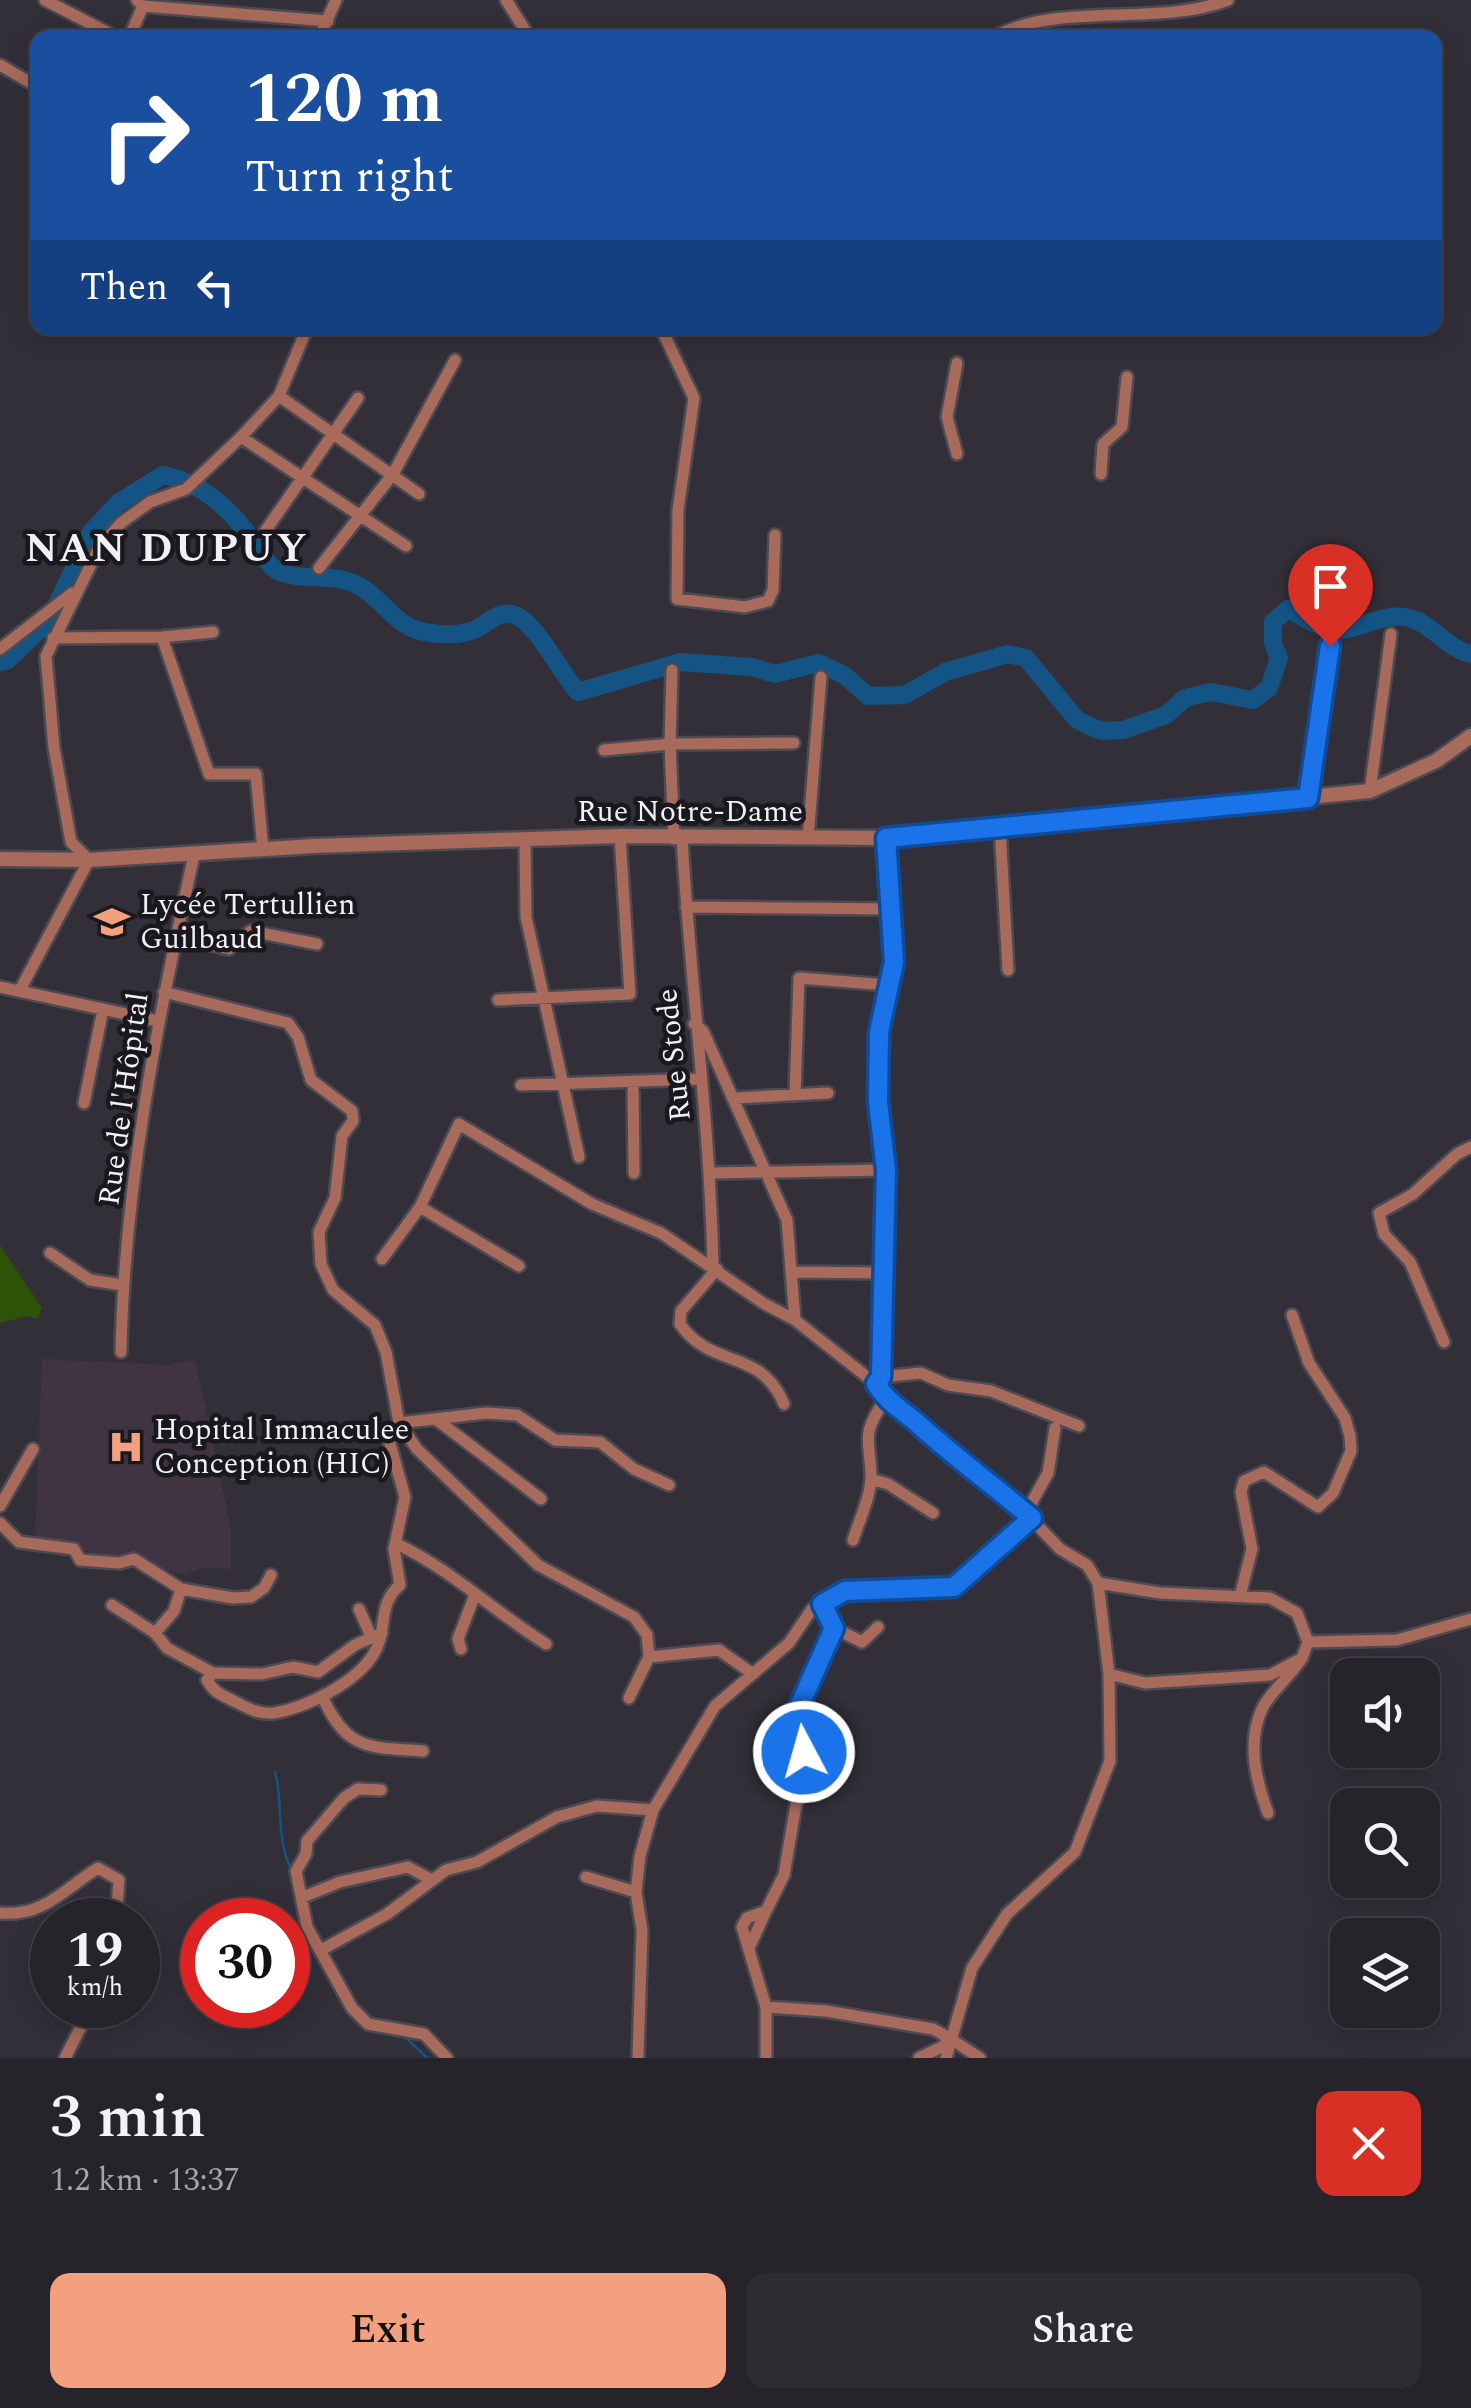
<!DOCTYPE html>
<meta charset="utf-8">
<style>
body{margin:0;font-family:Spectral,serif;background:#2e2b32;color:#f1f3f6;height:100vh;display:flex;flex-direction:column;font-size:38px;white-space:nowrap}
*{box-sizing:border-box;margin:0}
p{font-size:32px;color:#a4a4a8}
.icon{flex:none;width:55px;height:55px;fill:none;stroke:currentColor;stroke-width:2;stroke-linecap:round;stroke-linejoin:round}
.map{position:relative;height:2058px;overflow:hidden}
.sheet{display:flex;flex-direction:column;background:#26232a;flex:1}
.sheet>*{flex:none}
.top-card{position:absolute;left:30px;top:30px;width:1412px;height:305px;border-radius:20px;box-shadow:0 5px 25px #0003,0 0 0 2px #424047;background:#1a4fa0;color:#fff;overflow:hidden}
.fabs{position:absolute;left:1330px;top:1658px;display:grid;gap:20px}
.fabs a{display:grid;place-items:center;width:110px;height:110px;border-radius:20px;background:#26232a;box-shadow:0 5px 25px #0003,0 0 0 2px #424047;font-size:50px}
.speed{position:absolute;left:30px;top:1898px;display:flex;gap:20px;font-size:50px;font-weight:700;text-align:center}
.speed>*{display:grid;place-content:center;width:130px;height:130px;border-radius:50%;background:#26232a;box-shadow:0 5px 25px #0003,0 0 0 2px #424047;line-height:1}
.speed small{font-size:25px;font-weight:400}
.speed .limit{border:15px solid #d22;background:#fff;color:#111}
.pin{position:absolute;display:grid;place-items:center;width:85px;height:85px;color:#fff;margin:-102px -42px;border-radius:50% 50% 50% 0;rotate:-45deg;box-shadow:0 0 10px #0007}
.pin .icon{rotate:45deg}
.me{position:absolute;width:110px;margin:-55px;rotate:354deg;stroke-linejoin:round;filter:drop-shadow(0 0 8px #0008)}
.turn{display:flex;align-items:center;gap:35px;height:210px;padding:0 50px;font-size:45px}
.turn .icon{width:130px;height:130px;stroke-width:2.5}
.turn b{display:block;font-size:70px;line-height:85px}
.then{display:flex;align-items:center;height:95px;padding:0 50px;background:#0003;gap:20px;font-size:38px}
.round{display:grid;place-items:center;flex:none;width:105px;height:105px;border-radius:20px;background:#2e2b32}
.head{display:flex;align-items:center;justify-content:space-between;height:170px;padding:0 50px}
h1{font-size:60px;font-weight:600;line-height:75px}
.cta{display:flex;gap:20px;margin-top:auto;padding:20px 50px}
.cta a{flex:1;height:115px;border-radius:20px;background:#f2a07f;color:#111;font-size:40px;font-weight:600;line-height:115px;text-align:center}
.cta a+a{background:#2e2b32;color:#f1f3f6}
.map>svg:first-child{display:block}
.medical{fill:#403342}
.green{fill:#2d5307}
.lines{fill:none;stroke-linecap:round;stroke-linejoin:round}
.stream{stroke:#145485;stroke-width:2.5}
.river{stroke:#145485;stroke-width:18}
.minor-casing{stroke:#4d4a53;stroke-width:16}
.tertiary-casing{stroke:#4d4a53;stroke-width:19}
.minor{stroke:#a86a5b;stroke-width:11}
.tertiary{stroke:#a86a5b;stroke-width:14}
.route-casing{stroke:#114b97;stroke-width:25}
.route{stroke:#1a73e8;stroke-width:18}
.labels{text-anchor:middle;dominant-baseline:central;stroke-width:9;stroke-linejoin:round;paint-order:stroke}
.street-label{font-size:30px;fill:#f2f0f6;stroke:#19181c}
.poi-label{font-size:30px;fill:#f2f0f6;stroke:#19181c;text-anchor:start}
.district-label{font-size:40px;font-weight:bold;letter-spacing:2.5px;fill:#f2f0f6;stroke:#19181c}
</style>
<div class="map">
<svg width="1471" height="2058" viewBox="0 0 1471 2058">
<rect width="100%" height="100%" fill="#322f38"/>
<path class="medical" d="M42,1359L170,1365L195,1359L231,1528V1569L205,1567L186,1575L35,1539Z"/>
<path class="green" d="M0,1245L42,1308L37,1319L27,1316L0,1323Z"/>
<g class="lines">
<path class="stream" d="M275,1772C284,1806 275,1838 292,1871
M403,2035L427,2058"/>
<path class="river" d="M0,662L8,660L50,619L91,532L118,503L163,475C205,483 233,512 257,546C264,556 270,569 282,573C309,582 339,571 364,589C389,606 398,630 431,633C445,635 463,635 476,629C490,622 500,608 517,616C537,625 561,673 578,692L681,662L752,667L775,674L818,663L844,675L868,696L905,695L945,672L1008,654L1026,658L1077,720L1101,731L1123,730L1166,715L1185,698L1211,692L1253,700L1269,688L1279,658L1273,643V622L1288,609C1302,616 1322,631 1339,630C1364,629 1384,611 1410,618C1434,625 1447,649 1471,654"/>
<defs>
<path id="minor" d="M45,0L118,38
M137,0L143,6L328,21
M506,0L530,38
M129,38L143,6
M319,38L336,0
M992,38C1060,0 1154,28 1228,0
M0,65L38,87
M661,328L694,398L678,510L677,599L745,607L768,601L773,590L775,535
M957,363L947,417L957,454
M279,396L419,494
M241,437L406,546
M1101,474L1103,444L1122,427L1127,377
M266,530L358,398
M319,568L393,474L455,360
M162,637L209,774H256L263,850
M53,638L162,637L213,632
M0,649L72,593
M672,670L670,744L794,743
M604,750L670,744L674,839
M1370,791L1391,634
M1307,798L1330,646
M1000,828L1008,970
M682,838C690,981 710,1123 713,1266
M808,838L821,677
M525,842L526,917L579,1157
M686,907L894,909
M176,937L229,949L251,931L317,944
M0,987L158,1021
M20,990L89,860L71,842L54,748L46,656L99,548L121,523L150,502L186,489L241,437L279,396L307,328
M164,992L288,1023L298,1037L311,1080L352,1111L353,1121L342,1136L335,1198L319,1232L321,1264L333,1290L375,1325L386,1352L399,1423L417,1449L538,1565L634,1617L647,1635L649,1657L629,1698
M498,1000L630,994L620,836
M694,1024L703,1031L787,1220L795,1320
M633,1081L634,1173
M521,1085L701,1079
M795,1095L799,978L887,985
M736,1098L828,1093
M84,1103L103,1009
M712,1173L886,1170
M420,1207L519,1266
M50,1253L90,1280L122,1285
M382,1259L420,1207L459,1124L592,1204L661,1233L763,1303L795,1320L876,1384L885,1399L941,1449L1012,1499L1060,1549L1087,1565L1098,1583L1109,1674L1110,1761L1075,1852L1007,1914L972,1968L946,2058
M717,1269L681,1311L680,1324C712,1370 760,1347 784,1404
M793,1272L885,1273
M1444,1342L1410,1262L1384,1234L1379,1213L1413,1194L1457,1154L1471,1147
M121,1352C124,1185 158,1018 194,855
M881,1377L921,1373L948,1385L991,1391L1079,1426
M876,1384L881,1377L886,1170L879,1102V1032L894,962L886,838
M437,1420L541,1499
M871,1479L888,1484L933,1513
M0,1506L33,1449
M1026,1513L1048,1473L1055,1428
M0,1523L19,1542L74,1549L80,1560L119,1563L134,1559L181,1589L233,1598L251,1597L264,1588L271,1575
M853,1540C859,1521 871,1496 871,1476C870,1436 860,1438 885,1399
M395,1543C449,1568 495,1612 546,1644
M1098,1583L1160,1593L1270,1598L1297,1613L1308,1642
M181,1589L174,1611L155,1633L167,1648L213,1673
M1240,1596L1252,1549L1241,1492L1244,1481L1264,1472L1318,1507L1333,1493L1351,1451L1350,1436L1345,1418L1309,1363L1292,1315
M112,1605L155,1633
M359,1609L371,1636
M834,1628L862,1642L878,1627
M382,1633L355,1645L318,1672L293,1667L262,1674L213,1673L207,1680C213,1691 219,1694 230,1699C244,1706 257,1715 274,1713C306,1708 355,1683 373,1655C389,1631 376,1605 400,1585L394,1549L405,1497L389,1440L399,1423L486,1413L517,1415L555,1440L600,1442L634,1469L669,1485
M461,1649L458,1639L474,1597
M649,1657L719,1650L753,1674
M1109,1674L1145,1683L1270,1675L1302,1658L1308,1642L1397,1640L1471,1619
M322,1696C347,1751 368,1747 423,1751
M381,1790L358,1789L344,1798L307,1841L306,1854L296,1871L307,1927L352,2008L368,2024L424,2034L447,2058
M1268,1813C1256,1781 1246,1741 1263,1707C1273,1689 1291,1676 1302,1658
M586,1877L636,1892
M303,1897L340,1882L408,1867L430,1879
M0,1913C44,1917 64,1889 98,1868L119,1880L116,1920
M749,1948L766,1911
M321,1950L387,1914L446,1870L477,1862L557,1817L597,1806L653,1810
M766,2007L826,2011L933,2029L944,2035L948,2044
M951,2039L980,2058
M65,2058L92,2005
M638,2058L642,1931L636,1892L640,1856L653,1810L715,1706L789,1643L812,1609L845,1591L954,1587L1032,1518
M766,2058V2007L742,1927L747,1918L766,1911L784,1875L805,1752L794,1718L834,1628L822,1603
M919,2058L948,2044"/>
<path id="tertiary" d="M0,859L89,860L314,846L620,836L886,838L1370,791L1436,761L1471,736"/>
</defs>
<use href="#minor" class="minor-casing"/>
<use href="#tertiary" class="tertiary-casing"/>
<use href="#minor" class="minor"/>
<use href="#tertiary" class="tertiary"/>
</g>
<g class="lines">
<defs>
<path id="route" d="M804,1752L794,1718L834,1628L822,1604L845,1591L954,1587L1032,1518C993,1485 953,1456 916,1422C901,1409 887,1402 876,1384L881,1377L886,1170L878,1102L879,1032L894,962L886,838L1308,798L1330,646"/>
</defs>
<use href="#route" class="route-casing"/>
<use href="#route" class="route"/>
</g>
<defs>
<symbol id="school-bare" viewBox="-9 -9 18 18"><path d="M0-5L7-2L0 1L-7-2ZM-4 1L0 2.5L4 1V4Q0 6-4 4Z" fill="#f2a07f" stroke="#19181c" stroke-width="2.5" paint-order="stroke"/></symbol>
<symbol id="hospital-bare" viewBox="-9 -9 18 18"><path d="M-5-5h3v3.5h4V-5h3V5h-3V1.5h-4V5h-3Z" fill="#f2a07f" stroke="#19181c" stroke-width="2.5" paint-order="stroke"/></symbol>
</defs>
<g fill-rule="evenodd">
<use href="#school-bare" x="87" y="897" width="50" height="50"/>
<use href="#hospital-bare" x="101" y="1422" width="50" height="50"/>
</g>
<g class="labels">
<g class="street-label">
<text x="690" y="812">Rue Notre-Dame</text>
<text transform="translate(674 1055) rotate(-96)">Rue Stode</text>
<text transform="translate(124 1099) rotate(-82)">Rue de l'Hôpital</text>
</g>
<g class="poi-label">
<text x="140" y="905">Lycée Tertullien<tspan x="140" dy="34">Guilbaud</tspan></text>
<text x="154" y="1430">Hopital Immaculee<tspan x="154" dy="34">Conception (HIC)</tspan></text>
</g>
<g class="district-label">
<text x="167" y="549">NAN DUPUY</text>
</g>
</g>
</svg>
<div class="fabs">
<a><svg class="icon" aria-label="sound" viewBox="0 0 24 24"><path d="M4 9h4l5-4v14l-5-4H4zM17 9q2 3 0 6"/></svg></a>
<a><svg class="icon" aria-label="search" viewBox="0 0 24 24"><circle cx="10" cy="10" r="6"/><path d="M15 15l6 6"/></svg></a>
<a><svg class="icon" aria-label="layers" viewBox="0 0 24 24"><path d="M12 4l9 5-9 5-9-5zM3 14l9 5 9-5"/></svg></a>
</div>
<div class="speed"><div>19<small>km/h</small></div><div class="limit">30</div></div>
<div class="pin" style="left:1330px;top:646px;background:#d93025"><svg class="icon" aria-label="arrive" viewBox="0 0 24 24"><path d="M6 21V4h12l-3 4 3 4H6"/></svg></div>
<svg class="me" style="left:804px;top:1752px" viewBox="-20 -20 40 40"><circle r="17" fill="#1a73e8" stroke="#fff" stroke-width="3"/><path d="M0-11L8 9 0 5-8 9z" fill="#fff"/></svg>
<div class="top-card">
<div class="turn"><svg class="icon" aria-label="right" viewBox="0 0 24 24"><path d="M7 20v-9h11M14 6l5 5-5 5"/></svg><div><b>120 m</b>Turn right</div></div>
<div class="then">Then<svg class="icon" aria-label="left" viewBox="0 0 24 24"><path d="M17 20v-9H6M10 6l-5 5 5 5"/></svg></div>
</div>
</div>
<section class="sheet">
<div class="head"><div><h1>3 min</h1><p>1.2 km · 13:37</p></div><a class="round" style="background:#d93025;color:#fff"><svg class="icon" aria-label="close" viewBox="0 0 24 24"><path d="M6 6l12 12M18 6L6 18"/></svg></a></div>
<div class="cta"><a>Exit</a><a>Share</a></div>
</section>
